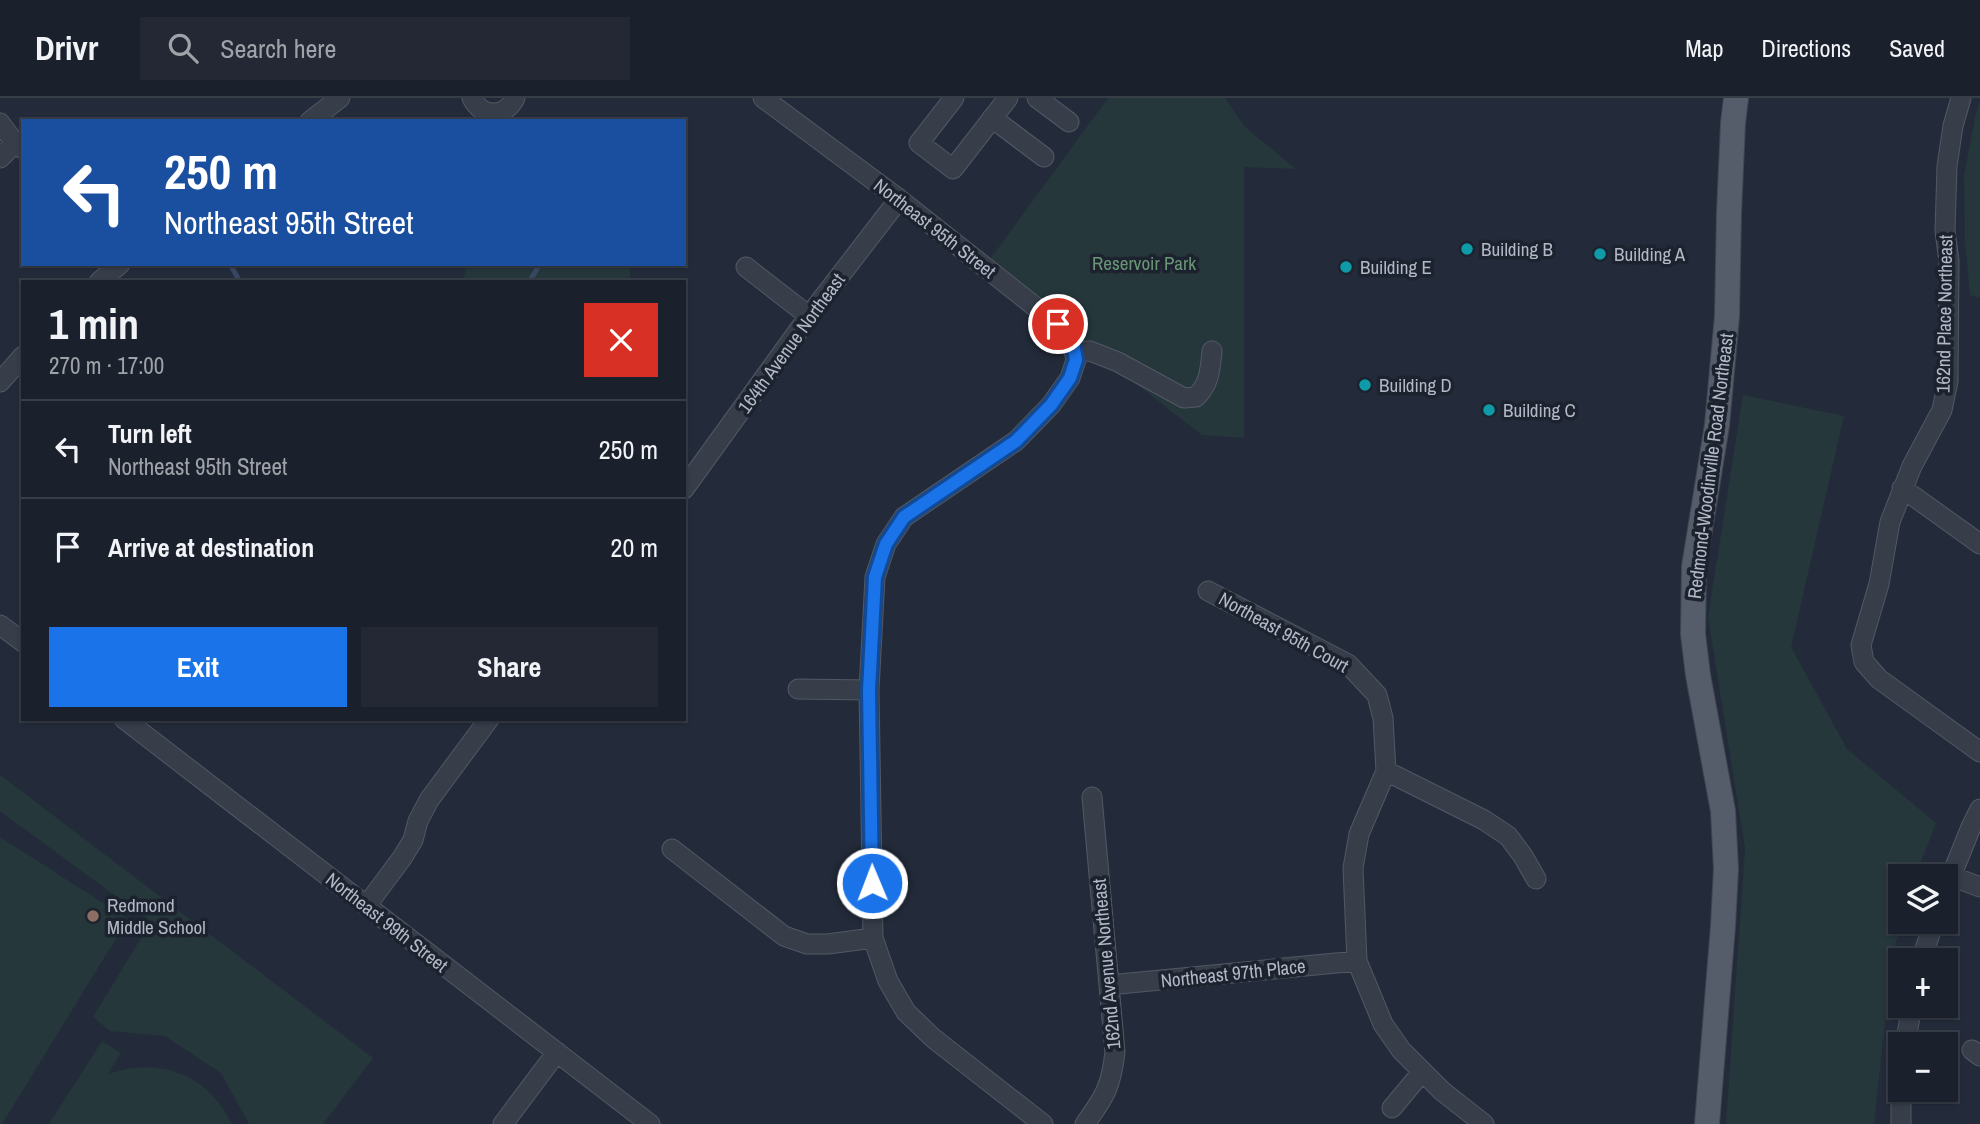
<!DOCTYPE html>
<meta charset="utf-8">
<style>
body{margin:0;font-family:"Archivo Narrow",sans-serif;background:#232834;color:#f1f3f6;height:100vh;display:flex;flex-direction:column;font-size:26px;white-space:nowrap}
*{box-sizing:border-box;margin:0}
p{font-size:23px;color:#9fa3a9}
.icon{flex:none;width:38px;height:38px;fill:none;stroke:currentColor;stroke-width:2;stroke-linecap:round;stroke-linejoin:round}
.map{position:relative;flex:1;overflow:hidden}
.details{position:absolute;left:21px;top:182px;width:665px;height:441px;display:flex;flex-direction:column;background:#1a202c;border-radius:0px;box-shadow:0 2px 5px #0004,0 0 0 2px #383e48}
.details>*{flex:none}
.guide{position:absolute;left:21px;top:21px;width:665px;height:147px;border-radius:0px;box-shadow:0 2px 5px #0004,0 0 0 2px #383e48;background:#1a4fa0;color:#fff;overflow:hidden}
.buttons{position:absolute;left:1888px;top:766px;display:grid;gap:14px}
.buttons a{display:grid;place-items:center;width:70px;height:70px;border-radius:0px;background:#1a202c;box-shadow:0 2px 5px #0004,0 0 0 2px #383e48;font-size:35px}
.pin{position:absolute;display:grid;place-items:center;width:60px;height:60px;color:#fff;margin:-30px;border:4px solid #fff;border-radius:50%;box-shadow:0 2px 7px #0007}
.me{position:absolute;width:77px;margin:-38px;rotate:359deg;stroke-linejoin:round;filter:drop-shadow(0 0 5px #0008)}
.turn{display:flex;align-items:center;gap:24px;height:147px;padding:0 28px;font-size:32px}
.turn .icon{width:91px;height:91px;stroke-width:2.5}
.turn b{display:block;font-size:49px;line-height:60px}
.round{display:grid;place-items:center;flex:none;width:74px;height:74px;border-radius:0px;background:#232834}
.headline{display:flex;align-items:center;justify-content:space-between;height:119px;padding:0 28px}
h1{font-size:42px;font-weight:800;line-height:52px}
.primary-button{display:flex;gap:14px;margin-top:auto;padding:14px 28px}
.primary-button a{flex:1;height:80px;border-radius:0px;background:#1a73e8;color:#fff;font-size:28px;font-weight:800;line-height:80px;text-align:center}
.primary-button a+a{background:#232834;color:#f1f3f6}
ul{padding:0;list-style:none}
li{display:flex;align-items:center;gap:21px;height:98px;padding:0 28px;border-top:2px solid #383e48}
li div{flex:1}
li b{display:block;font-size:26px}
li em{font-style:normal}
header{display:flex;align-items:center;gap:42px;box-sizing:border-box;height:98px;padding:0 35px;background:#1a202c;border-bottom:2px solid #383e48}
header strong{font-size:33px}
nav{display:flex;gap:38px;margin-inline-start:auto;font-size:24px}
.search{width:490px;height:63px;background:#232834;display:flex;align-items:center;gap:18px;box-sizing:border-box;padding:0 24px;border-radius:0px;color:#9fa3a9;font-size:26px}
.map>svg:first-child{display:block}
.green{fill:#25373b}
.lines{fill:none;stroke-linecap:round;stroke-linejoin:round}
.stream{stroke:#394862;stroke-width:5}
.minor-casing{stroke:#525865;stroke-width:21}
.major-casing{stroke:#404753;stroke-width:26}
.minor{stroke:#373e4a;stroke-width:19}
.major{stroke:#555c6a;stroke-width:24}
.route-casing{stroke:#114b97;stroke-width:18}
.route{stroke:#1a73e8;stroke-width:12}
.culture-dot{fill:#0f9aa8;stroke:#1c232f;stroke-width:2.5}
.education-dot{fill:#8d6e63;stroke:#1c232f;stroke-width:2.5}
.labels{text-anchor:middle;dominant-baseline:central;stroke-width:7;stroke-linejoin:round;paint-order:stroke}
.street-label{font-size:19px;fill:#b2b8c6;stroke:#1c232f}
.poi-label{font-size:19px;fill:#b2b8c6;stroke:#1c232f;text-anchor:start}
.park-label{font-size:19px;fill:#6a9677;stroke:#1c232f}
</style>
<header>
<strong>Drivr</strong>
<div class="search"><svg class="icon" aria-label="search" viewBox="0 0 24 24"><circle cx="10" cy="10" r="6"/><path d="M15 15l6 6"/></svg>Search here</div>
<nav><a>Map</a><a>Directions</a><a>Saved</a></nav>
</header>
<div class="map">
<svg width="1980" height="1026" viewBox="0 0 1980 1026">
<rect width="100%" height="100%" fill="#232b3a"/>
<path class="green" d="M1108,0H1225L1245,29L1296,71L1244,69V340L1202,337L985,168Z
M1980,3V200L1970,197L1965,143L1964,78L1975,19Z
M466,166H629L631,184H460L464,180Z
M1743,297L1844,318L1791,549L1847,651L1936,725L1915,779H1900L1901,824L1892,860L1874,1026H1726L1745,750L1708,519Z
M0,677L373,960L323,1026H249L221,975L165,938L110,933L93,919L151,824L0,713Z
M0,739L128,821L2,1026H0Z
M102,943L121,955L108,976C159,958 208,976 232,1026H49Z"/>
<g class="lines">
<path class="stream" d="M230,166L240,184
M529,184L540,166"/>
<defs>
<path id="minor" d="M472,0C482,20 505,20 515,0
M763,0L899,101L1057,226L1073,245L1076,262L1070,280L1051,307L1016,343L904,419L886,446L875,479L869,592L873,840L888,883L906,914L933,940L1043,1026
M954,0L919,45L953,71L1008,0
M1037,0L1069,24
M1961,0L1953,28L1947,68L1945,133L1949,163L1948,283L1942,312L1912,368L1890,424L1879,486L1861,547L1864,564L1879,581L1980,654
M992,20L1044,59
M310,23L340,0
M0,25L15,45L23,51
M0,60L15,45
M746,169L809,218
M99,184L120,166
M1074,254L1090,253L1118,264L1184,300L1196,299C1210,285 1210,272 1212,253
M0,284L23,258
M1902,390L1980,446
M684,391L809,218L899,101
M1208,493L1348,566L1377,597L1383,620L1386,673L1484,722L1508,738L1523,758L1536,781
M0,527L23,544
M798,591L869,592
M124,621L650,1026
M1386,673L1359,736L1353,770L1357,863L1383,926L1401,952L1442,993L1484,1026
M672,751L784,838L807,846H828L873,840
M1951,778L1980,789
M1946,791L1971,729L1980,711
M367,807L402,760L413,742L418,723L429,702L489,621
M1921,863L1934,824
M1109,887L1357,863
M1905,947L1912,908
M1972,952L1980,958
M1392,1010L1422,974
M503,1026L557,954
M1085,1026C1105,998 1111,989 1115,954L1092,699
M1901,1026V992"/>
<path id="major" d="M1707,1026L1723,828L1726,771L1723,713L1698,577L1693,536L1694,469L1717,327L1727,218L1729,115L1733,25L1736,0"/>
</defs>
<use href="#minor" class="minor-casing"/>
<use href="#major" class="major-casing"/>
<use href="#minor" class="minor"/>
<use href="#major" class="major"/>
</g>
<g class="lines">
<defs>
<path id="route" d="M872,785L869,592L875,479L886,446L904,419L1016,343L1051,307L1070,280L1076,262L1073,245L1058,226"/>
</defs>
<use href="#route" class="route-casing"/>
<use href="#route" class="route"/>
</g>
<g class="culture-dot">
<circle cx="1467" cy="151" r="7"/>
<circle cx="1600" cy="156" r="7"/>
<circle cx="1346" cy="169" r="7"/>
<circle cx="1365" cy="287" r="7"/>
<circle cx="1489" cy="312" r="7"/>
</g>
<circle class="education-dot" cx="93" cy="818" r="7"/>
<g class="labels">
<g class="street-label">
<text transform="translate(935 130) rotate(38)">Northeast 95th Street</text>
<text transform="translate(1944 216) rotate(-89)">162nd Place Northeast</text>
<text transform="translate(791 245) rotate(-54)">164th Avenue Northeast</text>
<text transform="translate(1710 368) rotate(-83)">Redmond-Woodinville Road Northeast</text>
<text transform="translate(1284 534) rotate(29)">Northeast 95th Court</text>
<text transform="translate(387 824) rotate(38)">Northeast 99th Street</text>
<text transform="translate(1106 866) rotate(-95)">162nd Avenue Northeast</text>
<text transform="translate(1233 875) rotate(-6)">Northeast 97th Place</text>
</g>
<g class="poi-label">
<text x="1481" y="151">Building B</text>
<text x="1614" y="156">Building A</text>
<text x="1360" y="169">Building E</text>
<text x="1379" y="287">Building D</text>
<text x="1503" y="312">Building C</text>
<text x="107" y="807">Redmond<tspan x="107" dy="22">Middle School</tspan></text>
</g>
<g class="park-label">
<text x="1144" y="165">Reservoir Park</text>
</g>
</g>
</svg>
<div class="buttons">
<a><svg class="icon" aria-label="layers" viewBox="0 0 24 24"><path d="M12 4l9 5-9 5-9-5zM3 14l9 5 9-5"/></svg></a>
<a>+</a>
<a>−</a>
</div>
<div class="pin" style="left:1058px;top:226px;background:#d93025"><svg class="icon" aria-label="arrive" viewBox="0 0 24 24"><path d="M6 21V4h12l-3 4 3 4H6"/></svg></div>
<svg class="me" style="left:872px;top:785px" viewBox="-20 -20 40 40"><circle r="17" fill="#1a73e8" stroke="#fff" stroke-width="3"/><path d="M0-11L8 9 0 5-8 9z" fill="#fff"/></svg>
<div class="guide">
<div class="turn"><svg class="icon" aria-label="left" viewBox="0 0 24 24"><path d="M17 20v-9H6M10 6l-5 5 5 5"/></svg><div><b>250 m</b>Northeast 95th Street</div></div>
</div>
<section class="details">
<div class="headline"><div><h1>1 min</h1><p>270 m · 17:00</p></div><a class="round" style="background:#d93025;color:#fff"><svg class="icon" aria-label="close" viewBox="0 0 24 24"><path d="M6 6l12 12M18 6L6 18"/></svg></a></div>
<ul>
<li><svg class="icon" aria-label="left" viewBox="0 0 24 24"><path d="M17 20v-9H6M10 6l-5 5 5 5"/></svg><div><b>Turn left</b><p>Northeast 95th Street</p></div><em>250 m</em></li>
<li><svg class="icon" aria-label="arrive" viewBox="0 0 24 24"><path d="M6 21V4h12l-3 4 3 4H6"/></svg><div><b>Arrive at destination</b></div><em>20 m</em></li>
</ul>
<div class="primary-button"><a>Exit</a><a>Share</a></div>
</section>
</div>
